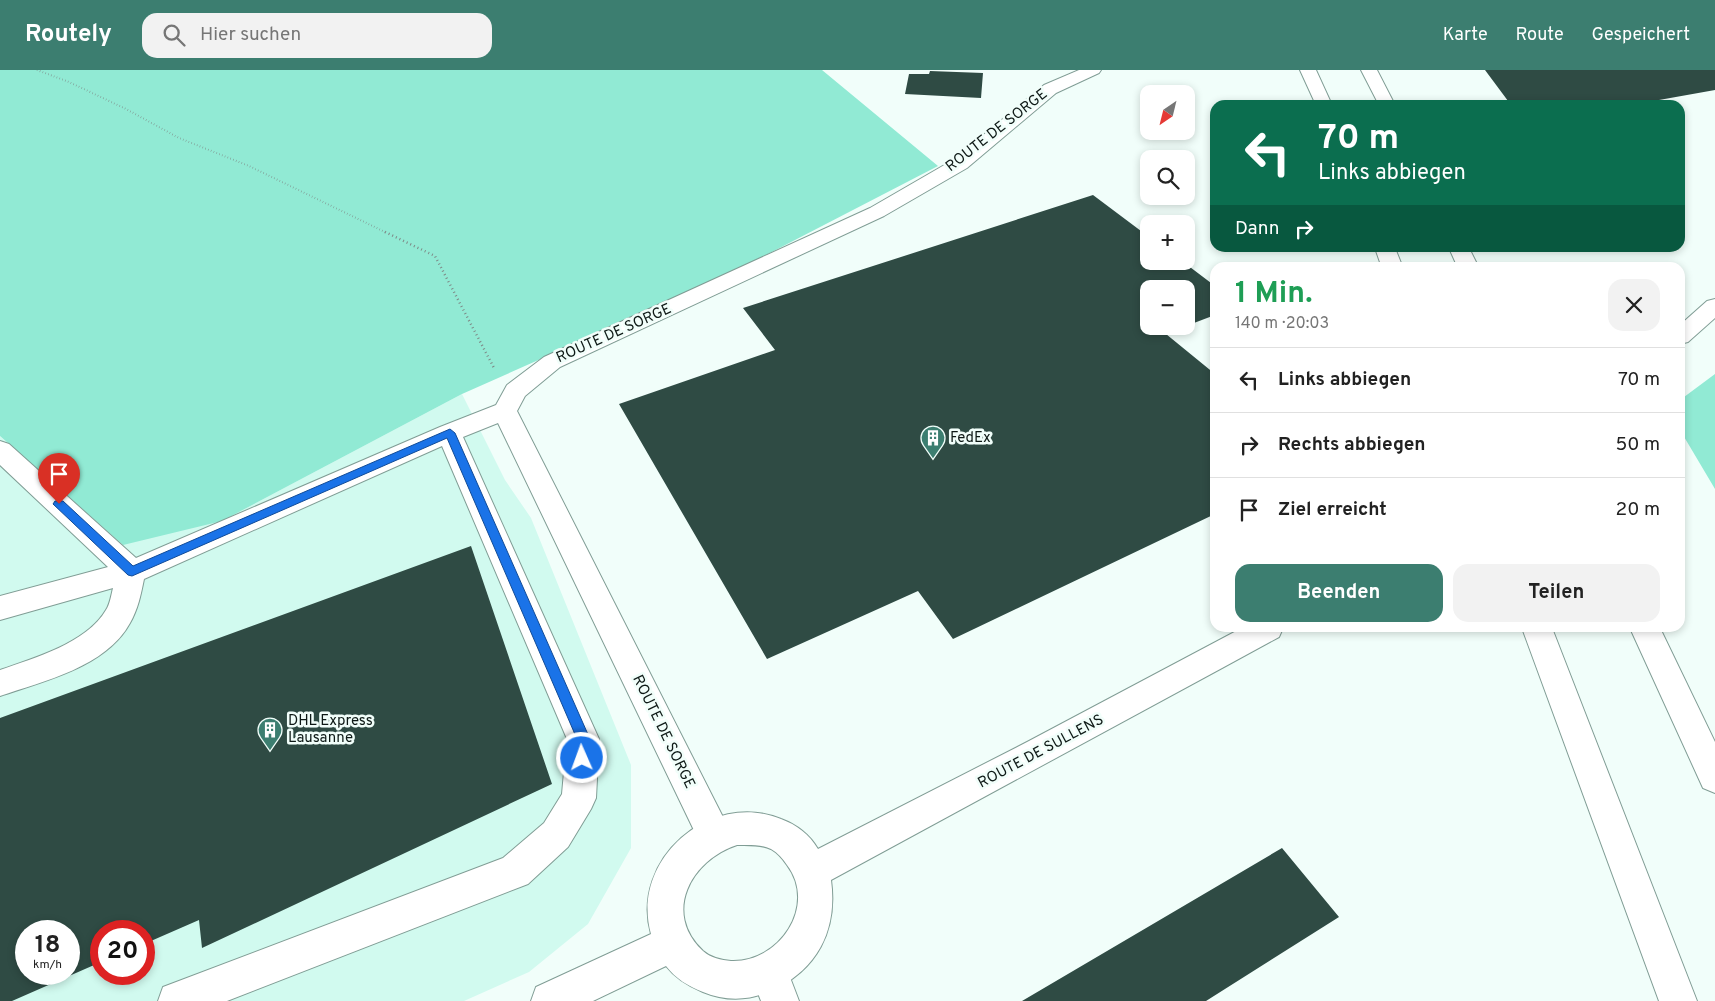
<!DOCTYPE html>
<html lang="de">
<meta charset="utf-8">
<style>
body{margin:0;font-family:Overpass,sans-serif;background:#f2f2f2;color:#222;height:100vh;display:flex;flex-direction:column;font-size:19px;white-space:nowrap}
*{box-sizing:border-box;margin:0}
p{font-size:16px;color:#767676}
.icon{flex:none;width:28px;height:28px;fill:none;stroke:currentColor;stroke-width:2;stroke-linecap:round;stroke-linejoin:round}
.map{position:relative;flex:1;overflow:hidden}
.panel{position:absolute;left:1210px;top:192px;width:475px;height:370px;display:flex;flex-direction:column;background:#fff;border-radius:15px;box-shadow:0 2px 8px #0003}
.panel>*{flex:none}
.hud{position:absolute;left:1210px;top:30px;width:475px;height:152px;border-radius:15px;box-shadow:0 2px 8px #0003;background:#0b6e4f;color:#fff;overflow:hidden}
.needle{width:32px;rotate:215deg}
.fabs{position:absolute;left:1140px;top:15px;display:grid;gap:10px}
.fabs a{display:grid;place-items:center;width:55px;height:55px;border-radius:10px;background:#fff;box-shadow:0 2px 8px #0003;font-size:25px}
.speed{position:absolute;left:15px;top:850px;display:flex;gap:10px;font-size:25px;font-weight:700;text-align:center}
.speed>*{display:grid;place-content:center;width:65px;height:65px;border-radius:50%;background:#fff;box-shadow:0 2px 8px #0003;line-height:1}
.speed small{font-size:12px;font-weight:400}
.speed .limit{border:8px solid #d22;background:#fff;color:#111}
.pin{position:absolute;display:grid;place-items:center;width:42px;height:42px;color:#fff;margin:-51px -21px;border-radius:50% 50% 50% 0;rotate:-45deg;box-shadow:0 0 5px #0007}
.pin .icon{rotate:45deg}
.me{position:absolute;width:55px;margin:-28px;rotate:358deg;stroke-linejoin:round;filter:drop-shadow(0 0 4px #0008)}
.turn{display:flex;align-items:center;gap:18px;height:105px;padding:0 25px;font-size:22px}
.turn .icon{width:65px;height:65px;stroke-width:2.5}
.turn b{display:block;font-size:35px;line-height:42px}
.then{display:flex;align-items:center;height:48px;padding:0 25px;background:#0003;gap:10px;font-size:19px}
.round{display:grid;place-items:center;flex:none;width:52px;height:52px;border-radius:15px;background:#f2f2f2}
.headline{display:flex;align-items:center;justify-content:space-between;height:85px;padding:0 25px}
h1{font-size:30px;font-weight:700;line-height:38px;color:#1e9e55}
.primary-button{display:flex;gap:10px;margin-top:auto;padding:10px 25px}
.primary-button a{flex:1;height:58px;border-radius:15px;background:#3c7e70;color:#fff;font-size:20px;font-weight:700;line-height:58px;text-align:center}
.primary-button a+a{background:#f2f2f2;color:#222}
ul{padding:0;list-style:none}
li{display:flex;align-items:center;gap:15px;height:65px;padding:0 25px;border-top:1px solid #e0e0e0}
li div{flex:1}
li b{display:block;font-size:19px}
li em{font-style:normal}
header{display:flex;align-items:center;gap:30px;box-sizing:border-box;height:70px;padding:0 25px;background:#3c7e70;color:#fff}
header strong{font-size:24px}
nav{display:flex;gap:28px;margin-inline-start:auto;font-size:18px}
.search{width:350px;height:45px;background:#f2f2f2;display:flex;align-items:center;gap:12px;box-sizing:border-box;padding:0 18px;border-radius:15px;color:#767676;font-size:19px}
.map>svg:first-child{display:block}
.built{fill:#d1faef;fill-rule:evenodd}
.green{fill:#91ead4}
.building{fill:#2f4b44;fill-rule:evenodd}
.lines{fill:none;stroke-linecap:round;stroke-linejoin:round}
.minor-casing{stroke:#809d95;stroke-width:2}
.major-casing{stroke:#809d95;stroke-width:2}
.highway-casing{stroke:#809d95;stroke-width:2}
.path-far1{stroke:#7e8a87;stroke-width:2;stroke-dasharray:0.5 2.5;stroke-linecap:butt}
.path{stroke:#7e8a87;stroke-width:2.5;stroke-dasharray:1 3;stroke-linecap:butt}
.minor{fill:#fff;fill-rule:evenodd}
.major{fill:#fff;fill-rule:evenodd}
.highway{fill:#fff;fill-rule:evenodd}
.route{fill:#1a73e8;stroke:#114b97}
.labels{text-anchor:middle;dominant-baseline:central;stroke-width:5;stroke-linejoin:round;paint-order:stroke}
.street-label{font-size:15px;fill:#0e1916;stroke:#f1fefa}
.poi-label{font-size:15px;fill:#0e1916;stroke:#f1fefa;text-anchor:start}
</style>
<header>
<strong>Routely</strong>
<div class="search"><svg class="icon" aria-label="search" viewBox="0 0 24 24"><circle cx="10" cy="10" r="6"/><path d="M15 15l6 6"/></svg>Hier suchen</div>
<nav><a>Karte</a><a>Route</a><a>Gespeichert</a></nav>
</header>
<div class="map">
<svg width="1715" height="931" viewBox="0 0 1715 931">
<rect width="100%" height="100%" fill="#f1fefa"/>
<path class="built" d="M462,324L505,410L531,448L631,695V778L588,854L529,902L464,931H0V366L20,385L222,451ZM26,861H69V904H26ZM101,861H144V904H101Z"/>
<path class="green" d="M0,0H822L938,96L710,214L462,324L222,451L123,475L0,366Z
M1715,304V419L1680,360V330Z"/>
<path class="building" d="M1485,0H1715V20L1631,35H1511Z
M930,1L983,3L981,28L905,24L909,4H929Z
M1093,125L1149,167V191H1182L1215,216V245L1186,256V219H1149V256H1186L1166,264L1215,304V444L953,569L918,521L767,589L619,334L775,280L743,238Z
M471,476L552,714L202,878L199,850L144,874V861H101V892L12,931H0V648ZM26,861H69V904H26Z
M1282,778L1339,847L1206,931H1022Z"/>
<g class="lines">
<defs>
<path id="minor" d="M1079,0H1101L1099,3L1056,23L967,98L884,146L560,297L525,326L517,341L726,753L731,765L726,777L714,782L702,777L498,353L463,367L599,669L596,728L591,739L568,777L528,814L227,931H158L163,917L503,788L544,753L562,724L567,669L442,376L144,509C141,524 138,539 130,553C106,597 44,611 0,626V600C34,588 87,573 106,540C110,534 111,526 113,518L0,550V526L108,497L0,395V371L9,374L136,488L440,357L496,335L507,315L544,287L870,138L953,90L1044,15Z
M769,884L783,889L799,931H761L750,903L755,889Z"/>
<path id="major" d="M1715,229V248L1688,272L1680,274V255L1707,231Z
M1242,558H1283L1279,567L1222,598L831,810C838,860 817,901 770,921C748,931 725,931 703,922C688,916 676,909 666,896L593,931H531L536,917L651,864C630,790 710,720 781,749C797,755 809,764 818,779L1029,671ZM737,775C748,775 761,774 771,779C778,783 783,789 787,795C818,836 779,893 731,891C721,890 711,888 703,881C662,843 691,790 737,775Z"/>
<path id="highway" d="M1300,0H1316L1332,35H1316Z
M1361,0H1377L1395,35H1379Z
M1375,178H1395L1403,198H1382Z
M1449,178H1469L1479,198H1458Z
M1522,558H1552L1697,931H1659Z
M1630,558H1660L1715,672V723L1703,718Z"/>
</defs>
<use href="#minor" class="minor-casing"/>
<use href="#major" class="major-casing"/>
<use href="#highway" class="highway-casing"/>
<path class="path-far1" d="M37,0L69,12L126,39L179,68L249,96L387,163"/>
<path class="path" d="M385,162L435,186L494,298"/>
<use href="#minor" class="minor"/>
<use href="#major" class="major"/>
<use href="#highway" class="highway"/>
</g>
<path class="route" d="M450,359L455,363L590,669L587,693L582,695L577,693L575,688L577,669L447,368L132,506L128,505L53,434L55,431H63L133,496Z"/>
<defs>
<symbol id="building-pin" viewBox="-11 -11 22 30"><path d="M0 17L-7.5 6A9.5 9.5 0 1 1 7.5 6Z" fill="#3c7e70" stroke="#f1fefa"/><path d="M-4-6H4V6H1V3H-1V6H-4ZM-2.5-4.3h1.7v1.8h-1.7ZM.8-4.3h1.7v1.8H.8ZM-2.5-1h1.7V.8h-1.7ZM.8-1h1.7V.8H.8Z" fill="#fff"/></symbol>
</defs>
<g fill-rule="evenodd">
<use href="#building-pin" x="919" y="354" width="28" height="38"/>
<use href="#building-pin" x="256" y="646" width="28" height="38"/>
</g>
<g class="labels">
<g class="street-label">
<text transform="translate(997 61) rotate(-38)">ROUTE DE SORGE</text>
<text transform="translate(614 264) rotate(-24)">ROUTE DE SORGE</text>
<text transform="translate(663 662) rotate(64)">ROUTE DE SORGE</text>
<text transform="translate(1041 682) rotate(-28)">ROUTE DE SULLENS</text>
</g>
<g class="poi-label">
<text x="950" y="368">FedEx</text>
<text x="288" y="651">DHL Express<tspan x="288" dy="17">Lausanne</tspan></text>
</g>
</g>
</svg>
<div class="fabs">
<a><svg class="needle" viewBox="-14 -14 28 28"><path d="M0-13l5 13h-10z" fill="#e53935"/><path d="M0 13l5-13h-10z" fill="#767676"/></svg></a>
<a><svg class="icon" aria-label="search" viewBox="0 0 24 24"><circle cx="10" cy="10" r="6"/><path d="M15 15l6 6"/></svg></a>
<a>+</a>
<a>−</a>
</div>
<div class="speed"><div>18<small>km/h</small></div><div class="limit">20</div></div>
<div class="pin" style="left:59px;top:434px;background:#d93025"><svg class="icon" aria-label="arrive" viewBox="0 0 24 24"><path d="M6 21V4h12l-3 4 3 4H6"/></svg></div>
<svg class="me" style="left:582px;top:688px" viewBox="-20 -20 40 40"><circle r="17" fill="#1a73e8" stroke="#fff" stroke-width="3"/><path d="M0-11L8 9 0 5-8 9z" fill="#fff"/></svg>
<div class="hud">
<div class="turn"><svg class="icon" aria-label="left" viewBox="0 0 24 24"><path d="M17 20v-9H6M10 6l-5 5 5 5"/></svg><div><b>70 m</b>Links abbiegen</div></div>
<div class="then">Dann<svg class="icon" aria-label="right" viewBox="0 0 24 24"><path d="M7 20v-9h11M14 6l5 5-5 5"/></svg></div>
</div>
<section class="panel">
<div class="headline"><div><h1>1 Min.</h1><p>140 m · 20:03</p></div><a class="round"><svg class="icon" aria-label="close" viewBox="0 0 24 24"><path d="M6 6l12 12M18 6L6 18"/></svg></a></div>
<ul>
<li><svg class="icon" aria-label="left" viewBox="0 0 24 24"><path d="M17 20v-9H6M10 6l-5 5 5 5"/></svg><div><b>Links abbiegen</b></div><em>70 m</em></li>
<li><svg class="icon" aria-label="right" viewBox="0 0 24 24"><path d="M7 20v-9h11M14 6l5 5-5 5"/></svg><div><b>Rechts abbiegen</b></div><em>50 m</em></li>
<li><svg class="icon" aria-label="arrive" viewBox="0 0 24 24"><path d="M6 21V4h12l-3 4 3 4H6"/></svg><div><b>Ziel erreicht</b></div><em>20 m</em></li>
</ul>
<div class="primary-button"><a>Beenden</a><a>Teilen</a></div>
</section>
</div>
